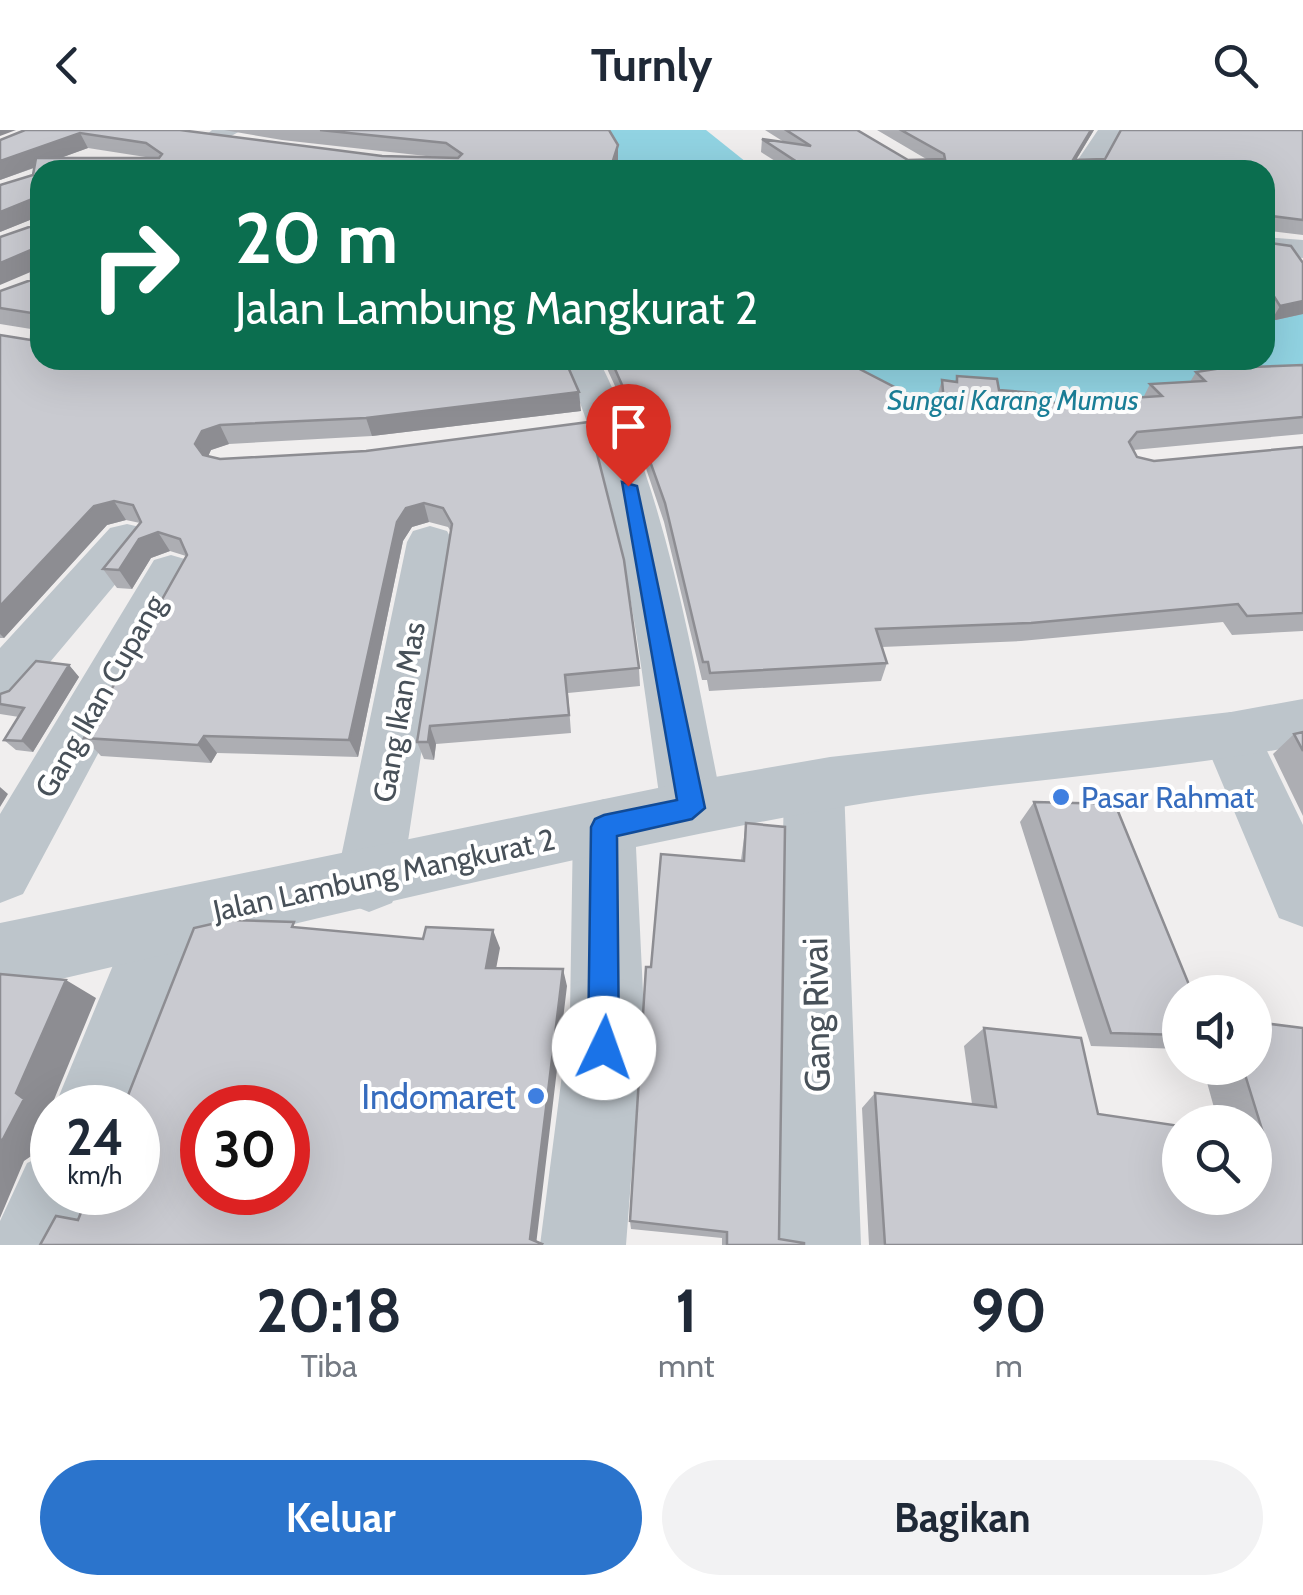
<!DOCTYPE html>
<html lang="id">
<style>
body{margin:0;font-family:Cabin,sans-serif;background:#f2f2f3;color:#1f2937;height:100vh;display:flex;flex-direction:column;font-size:38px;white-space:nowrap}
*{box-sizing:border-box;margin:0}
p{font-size:32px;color:#747a83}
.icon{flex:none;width:55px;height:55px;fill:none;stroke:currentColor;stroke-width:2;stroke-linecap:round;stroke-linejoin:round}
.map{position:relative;height:1115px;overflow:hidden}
.sheet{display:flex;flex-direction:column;background:#fff;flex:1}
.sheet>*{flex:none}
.top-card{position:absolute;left:30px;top:30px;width:1245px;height:210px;border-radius:30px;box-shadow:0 10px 40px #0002;background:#0b6e4f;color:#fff;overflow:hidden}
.fabs{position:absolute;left:1162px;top:845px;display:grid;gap:20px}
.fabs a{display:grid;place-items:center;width:110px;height:110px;border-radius:50%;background:#fff;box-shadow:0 10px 40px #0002;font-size:50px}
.speed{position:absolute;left:30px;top:955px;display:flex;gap:20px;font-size:50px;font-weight:700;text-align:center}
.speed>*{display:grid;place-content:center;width:130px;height:130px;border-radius:50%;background:#fff;box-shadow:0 10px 40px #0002;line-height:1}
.speed small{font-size:25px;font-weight:400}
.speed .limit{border:15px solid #d22;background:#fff;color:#111}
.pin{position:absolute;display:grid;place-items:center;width:85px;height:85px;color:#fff;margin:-102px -42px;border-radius:50% 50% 50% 0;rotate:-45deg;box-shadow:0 0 10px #0007}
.pin .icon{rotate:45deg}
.me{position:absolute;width:110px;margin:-55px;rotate:3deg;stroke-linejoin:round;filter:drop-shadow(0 0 8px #0008)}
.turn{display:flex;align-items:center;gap:35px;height:210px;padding:0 40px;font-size:45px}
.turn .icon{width:130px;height:130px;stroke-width:2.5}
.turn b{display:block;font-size:70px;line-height:85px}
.eta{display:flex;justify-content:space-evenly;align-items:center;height:170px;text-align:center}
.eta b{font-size:60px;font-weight:700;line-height:70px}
.action{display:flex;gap:20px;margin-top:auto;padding:20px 40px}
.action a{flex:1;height:115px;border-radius:60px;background:#2b74cc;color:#fff;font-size:40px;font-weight:700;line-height:115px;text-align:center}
.action a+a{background:#f2f2f3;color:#1f2937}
header{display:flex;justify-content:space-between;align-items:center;height:130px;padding:0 40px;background:#fff;font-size:45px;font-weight:700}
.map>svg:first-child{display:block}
.water{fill:#91d3e2}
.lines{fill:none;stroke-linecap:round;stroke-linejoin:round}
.minor{fill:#bdc5cb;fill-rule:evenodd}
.tertiary{fill:#bdc5cb;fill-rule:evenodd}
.wall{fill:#adaeb3;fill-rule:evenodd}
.shaded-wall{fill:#8d8d92}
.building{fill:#c9cad0;stroke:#8d8d92;stroke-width:2.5;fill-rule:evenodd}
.route{fill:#1a73e8;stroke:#114b97;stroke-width:2.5}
.shop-dot{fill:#3f7fe0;stroke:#fff;stroke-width:4}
.labels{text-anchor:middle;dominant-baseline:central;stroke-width:8;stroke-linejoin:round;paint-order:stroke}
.far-water-label{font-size:28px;font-style:italic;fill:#1b8099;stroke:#fff}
.street-label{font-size:30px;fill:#485159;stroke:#fff}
.shop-label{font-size:30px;fill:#366cbe;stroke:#fff;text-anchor:start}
.near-street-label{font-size:35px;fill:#485159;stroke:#fff}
.near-shop-label{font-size:35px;fill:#366cbe;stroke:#fff;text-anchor:end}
</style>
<header><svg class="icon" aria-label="back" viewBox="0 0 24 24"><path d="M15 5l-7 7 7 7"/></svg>Turnly<svg class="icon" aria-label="search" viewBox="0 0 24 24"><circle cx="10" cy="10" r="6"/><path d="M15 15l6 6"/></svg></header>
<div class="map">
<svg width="1303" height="1115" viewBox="0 0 1303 1115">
<rect width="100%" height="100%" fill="#f0eeee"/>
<path class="water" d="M531,0H706L756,40H574Z
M1303,134V285L1014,310L790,230H1265V168Z"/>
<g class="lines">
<path class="minor" d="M212,0H242L215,15L203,8Z
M1098,0H1122L1097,40H1071Z
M563,230H599C669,371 692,525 723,678L714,697L692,705L670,697L661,678C639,525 625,373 563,230Z
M127,394L144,398L150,409L144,420L19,569L0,575V518L110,398Z
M430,396L447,401L453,412L402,751L392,773L369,782L346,773L336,751L407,412L413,401Z
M171,425L188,430L195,442L23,764L0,773V684L154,430Z
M1231,582L1251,588L1303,695V797L1279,788L1202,605L1211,588Z
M814,630L835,638L844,656L861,1115H775L784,656L793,638Z
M604,669L626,677L635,697L644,883L626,1115H540L570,883L573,697L582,677Z
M164,760L188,770L198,793L132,978H54L140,770Z
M52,1022V1062H97L76,1115H0V1091L27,1033Z"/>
<path class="tertiary" d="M1265,107L1303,110V128L1265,125Z
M1303,569V615C1145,645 983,651 825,680C548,730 274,800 0,863V793L692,651L830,627L1231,582Z"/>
</g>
<path class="wall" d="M25,0L382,26L444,28L282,10L224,0H609L618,15V30L615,40H40V230L581,281L372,306L229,314L211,320L208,326L220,329L366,321L589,292L639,538L640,556L568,563L571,603L436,614L434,630L424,629L417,612L451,402L448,397L429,392L412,397L403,411L358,627L217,623L211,633L101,626L84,608L186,426L170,421L151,428L132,459L117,458L103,439L140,393L126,390L107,395L4,508H0V205L31,210V199L0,194V161L31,150L32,89L0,102L33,45L34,38L0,50ZM88,18L152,28H60Z
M765,0H857L908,30H928L877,0H1094L1076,30L1105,29L1303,0V105L1270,101V113L1303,133V184L1271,191L1265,181V40H782L783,36L761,22L762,9L784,12Z
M603,230H842L937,279L936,269L942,250L955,252L957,246L1038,274L1143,268L1150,254L1190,252L1196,242L1303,235V306V304L1133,320L1137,327L1154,331L1303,317V501L1232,505L1223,492L1021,511L882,517L887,533L881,551L709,561L707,550H702L664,392L627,282Z
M69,535L79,547L33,622L16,620L4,610L19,587L0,584V563L9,561Z
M1303,602V686L1273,624L1294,604Z
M1034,672L1180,862V919L1091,916L1020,692Z
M746,693L779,1109L804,1115H722V1108L631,1099L630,1091L651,837L741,730Z
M984,898L1098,984L1255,1068V992H1218L1203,938H1255L1303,1115H869L862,978L875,963L972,974L964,916Z"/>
<path class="shaded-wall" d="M0,0H16L0,6Z
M1091,0H1094L1070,40L1073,30Z
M80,3L88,18L0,50V31Z
M618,15V30L615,40H610Z
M32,69L40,86L0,102V82Z
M31,120L40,138L0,155V133Z
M1303,171V184L1271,191L1280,176Z
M579,262L581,281L372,306L366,288Z
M220,295L229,314L211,320L205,333L195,314L202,301Z
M114,371L126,390L107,395L4,508L0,504V476L94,376Z
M424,373L429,392L412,397L403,411L358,627L349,610L397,392L406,378Z
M158,402L170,421L151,428L132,459L119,440L139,409Z
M69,535L79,547L33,622L22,611Z
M430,596L436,614L434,630L428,612Z
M204,606L217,623L211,633L198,615Z
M0,657L8,664L0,677Z
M493,800L500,818L493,855L486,838Z
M563,839L567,856L536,1115L530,1109Z
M66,850L96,868L51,977L52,978V994L40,1020L24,1031L0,1088V1011L16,963Z"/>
<path class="building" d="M25,0H180L382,26L458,28L462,24L446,13L320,0H609L618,15L610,40H40V230H565L579,262L366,288L220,295L202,301L195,314L203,325L220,329L366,321L589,292L624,430L639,538L565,545L569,585L430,596L428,612H417L452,394L443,378L424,373L406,378L397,392L349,610L204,606L198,615L84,608L187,425L180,409L158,402L139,409L119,440L103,439L141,392L133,375L114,371L94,376L0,476V205L31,210L32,183L0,178V161L31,150V120L0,133V107L32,96V69L0,82V55L33,45L36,28H159L162,24L146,13L80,3L0,31V10Z
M786,0H857L908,30L945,29L944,24L901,0H1091L1073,30L1105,29L1121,0H1303V90L1271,86L1270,113L1291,116L1303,133V171L1280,176L1265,152V40H791L783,35L797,32L762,9L811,16Z
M611,230H842L945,283L942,250L957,252V246L997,249L999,260L1035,263L1038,274L1162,266L1150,254L1205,251L1196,242L1222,238L1303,235V287L1137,302L1129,312L1137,327L1154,331L1303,317V483L1247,486L1238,474L1031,493L876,499L887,533L710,543L708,532H703L665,373L626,264Z
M36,531L69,535L22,611L4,610L24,578L0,574V564L9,561Z
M1303,602V621L1294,604Z
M1034,672L1115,674L1192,862H1180V905L1111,903Z
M746,693L785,697L779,1109L804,1113V1115H727V1102L630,1091L646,837H651L661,724L744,731Z
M229,790L294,792L292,797L423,809L426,797L493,800L486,838L563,839L530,1109L542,1114L541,1115H40L56,1086L78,1090L89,1062H138V978H123L194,798ZM202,978H288V1062H202Z
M0,844L66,850L16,963L24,969L3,1009L0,1011Z
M1255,892L1303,898V1115H885L875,963L996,977L984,898L1081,908L1098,984L1180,996V1068H1255V1007L1265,1009L1243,938H1255Z"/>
<path class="route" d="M622,352L637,356L705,678L692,689L617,706L619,918L614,929L604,934L593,929L588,918L591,697L595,689L604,685L677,670Z"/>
<g class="shop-dot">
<circle cx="1061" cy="667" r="10"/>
<circle cx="536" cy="966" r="10"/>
</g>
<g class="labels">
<g class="far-water-label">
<text x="1013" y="270">Sungai Karang Mumus</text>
</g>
<g class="street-label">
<text transform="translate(100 566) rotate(-60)">Gang Ikan Cupang</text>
<text transform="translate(399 582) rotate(-80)">Gang Ikan Mas</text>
<text transform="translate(384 745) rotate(-12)">Jalan Lambung Mangkurat 2</text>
</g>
<g class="shop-label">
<text x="1081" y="667">Pasar Rahmat</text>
</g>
<g class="near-street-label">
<text transform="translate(816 885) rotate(-91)">Gang Rivai</text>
</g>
<g class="near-shop-label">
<text x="516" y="966">Indomaret</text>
</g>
</g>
</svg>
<div class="fabs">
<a><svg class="icon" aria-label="sound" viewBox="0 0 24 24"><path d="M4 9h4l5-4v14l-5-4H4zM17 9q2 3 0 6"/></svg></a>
<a><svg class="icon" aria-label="search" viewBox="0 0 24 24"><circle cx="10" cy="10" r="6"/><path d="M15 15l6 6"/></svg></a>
</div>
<div class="speed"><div>24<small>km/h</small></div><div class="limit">30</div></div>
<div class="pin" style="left:628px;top:356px;background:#d93025"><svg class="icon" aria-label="arrive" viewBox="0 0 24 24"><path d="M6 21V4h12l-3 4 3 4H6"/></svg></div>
<svg class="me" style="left:604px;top:918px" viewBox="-20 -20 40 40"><circle r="19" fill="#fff"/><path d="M0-13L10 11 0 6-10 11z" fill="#1a73e8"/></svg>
<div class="top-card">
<div class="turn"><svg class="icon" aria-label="right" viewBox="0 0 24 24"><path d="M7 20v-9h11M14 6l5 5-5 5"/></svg><div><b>20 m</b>Jalan Lambung Mangkurat 2</div></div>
</div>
</div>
<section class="sheet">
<div class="eta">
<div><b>20:18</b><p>Tiba</p></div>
<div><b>1</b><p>mnt</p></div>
<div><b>90</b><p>m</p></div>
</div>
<div class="action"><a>Keluar</a><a>Bagikan</a></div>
</section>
